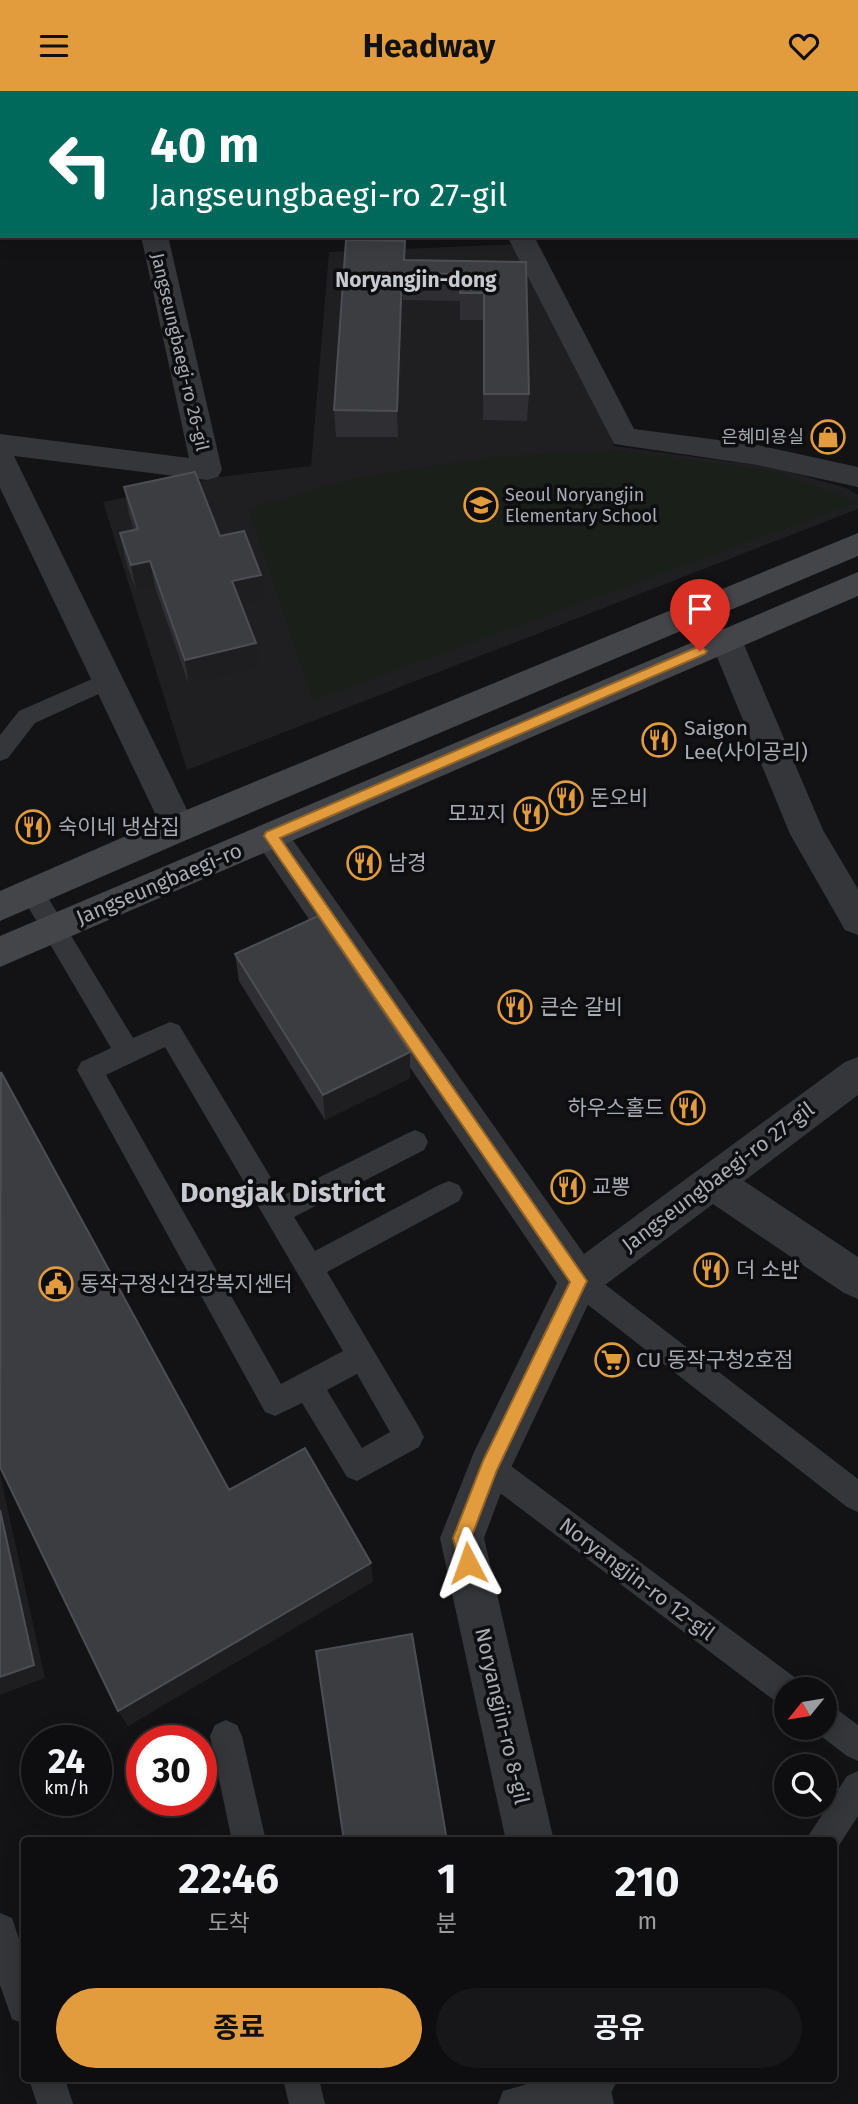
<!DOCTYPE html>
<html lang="ko">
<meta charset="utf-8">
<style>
body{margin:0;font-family:"Fira Sans","Noto Sans KR",sans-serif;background:#171719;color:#f1f3f6;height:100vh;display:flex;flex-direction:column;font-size:26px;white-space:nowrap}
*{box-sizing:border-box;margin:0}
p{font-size:23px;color:#9b9c9f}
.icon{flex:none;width:38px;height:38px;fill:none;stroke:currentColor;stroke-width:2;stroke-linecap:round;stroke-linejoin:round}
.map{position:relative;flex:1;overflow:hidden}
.panel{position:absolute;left:21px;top:1746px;width:816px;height:245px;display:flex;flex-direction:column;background:#0e0e10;border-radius:7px;box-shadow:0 4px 18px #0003,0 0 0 2px #2e2e30}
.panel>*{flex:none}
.guide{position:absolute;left:0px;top:0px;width:859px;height:147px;box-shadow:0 4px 18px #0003,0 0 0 2px #2e2e30;background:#00695c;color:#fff;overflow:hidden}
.needle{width:46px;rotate:240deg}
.controls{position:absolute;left:774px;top:1586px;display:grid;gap:14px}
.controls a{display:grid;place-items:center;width:63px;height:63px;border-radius:50%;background:#0e0e10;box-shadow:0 4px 18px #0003,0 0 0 2px #2e2e30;font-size:35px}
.speed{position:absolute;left:21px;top:1634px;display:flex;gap:14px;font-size:35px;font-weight:700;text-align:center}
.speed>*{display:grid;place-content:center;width:91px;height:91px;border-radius:50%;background:#0e0e10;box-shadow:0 4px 18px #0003,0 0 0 2px #2e2e30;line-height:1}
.speed small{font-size:18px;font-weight:400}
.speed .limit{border:10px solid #d22;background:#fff;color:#111}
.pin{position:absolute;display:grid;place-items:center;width:60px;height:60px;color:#fff;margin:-72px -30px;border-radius:50% 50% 50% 0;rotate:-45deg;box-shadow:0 0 7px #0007}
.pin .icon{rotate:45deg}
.me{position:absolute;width:77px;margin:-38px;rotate:356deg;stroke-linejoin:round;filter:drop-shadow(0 0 5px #0008)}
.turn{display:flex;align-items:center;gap:24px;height:147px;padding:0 35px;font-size:32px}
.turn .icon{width:91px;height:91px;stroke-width:2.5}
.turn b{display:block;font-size:49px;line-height:60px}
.eta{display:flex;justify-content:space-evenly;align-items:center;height:119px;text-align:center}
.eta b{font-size:42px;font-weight:700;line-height:49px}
.button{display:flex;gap:14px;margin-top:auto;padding:14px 35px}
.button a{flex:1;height:80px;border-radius:42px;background:#e39c3d;color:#111;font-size:28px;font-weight:700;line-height:80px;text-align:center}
.button a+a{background:#171719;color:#f1f3f6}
header{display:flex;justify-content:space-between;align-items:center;height:91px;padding:0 35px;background:#e39c3d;color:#111;font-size:32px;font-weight:700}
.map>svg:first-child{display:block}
.built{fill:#1f1f22}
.green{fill:#1a1f1a}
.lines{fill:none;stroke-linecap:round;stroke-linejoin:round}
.lane{fill:#343639;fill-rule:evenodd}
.street{fill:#343639;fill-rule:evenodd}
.secondary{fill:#434549;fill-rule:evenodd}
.wall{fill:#2f2f33}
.shaded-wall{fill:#1e1e21}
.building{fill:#3c3d41;stroke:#4c4e53;stroke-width:2}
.route{fill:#e39c3d;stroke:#946528;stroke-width:2}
.labels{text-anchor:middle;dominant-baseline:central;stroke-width:7;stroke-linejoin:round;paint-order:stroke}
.far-street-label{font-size:18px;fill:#a6abb4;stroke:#0e0e10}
.far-poi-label{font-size:18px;fill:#a6abb4;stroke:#0e0e10;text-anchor:end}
.far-quarter-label{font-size:21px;font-weight:bold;fill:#c6cad0;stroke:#0e0e10}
.poi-label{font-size:21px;fill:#a6abb4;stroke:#0e0e10;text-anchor:start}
.street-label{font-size:21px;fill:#a6abb4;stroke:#0e0e10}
.district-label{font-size:28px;font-weight:bold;fill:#c6cad0;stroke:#0e0e10}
</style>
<header><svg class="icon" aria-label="menu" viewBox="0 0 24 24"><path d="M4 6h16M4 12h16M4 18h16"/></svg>Headway<svg class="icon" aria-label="heart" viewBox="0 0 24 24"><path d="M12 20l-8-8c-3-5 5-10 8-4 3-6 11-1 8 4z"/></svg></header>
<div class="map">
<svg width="858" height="2013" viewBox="0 0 858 2013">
<rect width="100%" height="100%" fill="#131315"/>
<path class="built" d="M524,153L614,355L776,377L846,397L858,404V418L187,679L103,411L218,386L311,375L329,161Z"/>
<path class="green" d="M616,359L773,380L858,411L313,609L248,417L346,389L488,366Z"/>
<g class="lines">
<path class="lane" d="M108,581L116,583L119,589L116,595L35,632L8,667L0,670V644L19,620Z
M32,792L41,795L133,947L170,931L179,934L282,1105L406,1043L415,1039L424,1043L428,1051L424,1059L294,1126L315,1160L439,1094L449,1090L459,1094L463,1102L459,1110L327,1181L419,1336L424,1346L419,1356L357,1390L347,1386L302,1312L275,1325L265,1321L77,979L81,971L111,957L20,802L23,795ZM165,956L343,1260L281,1293L106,984ZM357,1283L390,1341L362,1357L327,1299Z
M579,1177L589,1181L858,1388V1421L847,1416L569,1199L565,1190L569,1181Z
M489,1362L499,1366L797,1588L801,1598H786V1615L775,1610L479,1386L474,1376L479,1366Z
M824,1612L835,1617L858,1634V1670L847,1665L813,1639L811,1636H824Z
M226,1629L237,1634L242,1645L266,1750H232L210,1645L215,1634Z
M858,1680V1725L834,1762L833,1750H805L847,1685Z
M0,1822L12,1827L24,1863V1933L12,1928L0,1894Z
M29,1988H65L73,2013H37Z
M283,1988H319L325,2013H289Z
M545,1988H618L612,2000L586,2013H498L503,2000Z"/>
<path class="street" d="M108,0H134V2H108Z
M138,0H167L137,2Z
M316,0H342L343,2H318Z
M141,145H168L222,379L218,386L207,389L14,365L196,737L191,747L179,751L167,747L162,737L0,397V343L189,367Z
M507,145H534L634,338L757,354L858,376V396L757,374L614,353Z
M726,537L737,541L742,549L823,739L858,798V844L845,839L790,743L710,549L715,541Z
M271,731L283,735L584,1163L845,971L858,966V1004L744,1090L858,1166V1208L844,1202L713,1113L593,1203L508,1383L484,1447L554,1750H506L440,1447L474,1361L557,1192L259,755L253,745L259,735Z
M557,1988H609L614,2013H562Z"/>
<path class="secondary" d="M858,442V465L191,747L0,830V800L167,727Z
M858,481V505L0,876V845Z"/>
</g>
<path class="wall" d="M405,150V169L526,171L529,303L527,330L483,329V229H460V210L403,209L398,346H336L334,319Z
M124,396L220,445L264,510L241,515L259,578L189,594L155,496L136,500L125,468L120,442L134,439L129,423Z
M235,863L410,987L325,1029L239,890Z"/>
<path class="shaded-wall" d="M402,182L403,209L398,346L397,320Z
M150,470L155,496L136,500L131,474Z
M261,484L264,510L236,516L232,490Z
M256,552L259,578L189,594L185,569Z
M410,961V987L325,1029L323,1004Z
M0,1383L45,1587L0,1604Z
M371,1472L373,1491L128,1635L118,1620Z"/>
<path class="building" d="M152,0H184L185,2H152Z
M346,149L405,150L404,169L526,171L529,303H484V202H460L461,183L402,182L397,320L334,319Z
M195,381L220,445L244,440L261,484L232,490L256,552L185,569L150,470L131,474L120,442L138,438L124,396Z
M318,825L410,961L323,1004L235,863Z
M1,981L229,1399L305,1357L371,1472L118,1620L0,1376Z
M0,1419L34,1574L0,1586Z
M412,1543L447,1750H344L316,1560Z"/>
<path class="route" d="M700,555L707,560L705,563L280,747L587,1190L497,1379L471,1447L477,1472L474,1479L468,1481L461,1479L453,1447L483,1370L570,1191L264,745L266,741Z"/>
<defs>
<symbol id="shop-ring" viewBox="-11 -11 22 22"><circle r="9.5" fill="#0e0e10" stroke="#e39c3d" stroke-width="1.5"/><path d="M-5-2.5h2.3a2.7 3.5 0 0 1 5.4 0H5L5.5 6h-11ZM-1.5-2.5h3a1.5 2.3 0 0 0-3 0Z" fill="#e39c3d"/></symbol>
<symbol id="school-ring" viewBox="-11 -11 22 22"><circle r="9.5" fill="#0e0e10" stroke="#e39c3d" stroke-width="1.5"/><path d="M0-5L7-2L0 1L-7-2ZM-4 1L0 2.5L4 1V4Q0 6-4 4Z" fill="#e39c3d"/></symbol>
<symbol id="restaurant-ring" viewBox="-11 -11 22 22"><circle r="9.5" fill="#0e0e10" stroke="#e39c3d" stroke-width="1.5"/><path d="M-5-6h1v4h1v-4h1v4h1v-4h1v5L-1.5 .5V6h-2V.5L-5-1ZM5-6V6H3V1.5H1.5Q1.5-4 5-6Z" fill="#e39c3d"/></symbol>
<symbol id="civic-ring" viewBox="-11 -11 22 22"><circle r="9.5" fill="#0e0e10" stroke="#e39c3d" stroke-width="1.5"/><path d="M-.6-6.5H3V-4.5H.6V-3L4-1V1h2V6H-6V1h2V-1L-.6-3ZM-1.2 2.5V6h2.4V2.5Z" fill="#e39c3d"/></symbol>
<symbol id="supermarket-ring" viewBox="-11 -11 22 22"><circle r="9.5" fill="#0e0e10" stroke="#e39c3d" stroke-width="1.5"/><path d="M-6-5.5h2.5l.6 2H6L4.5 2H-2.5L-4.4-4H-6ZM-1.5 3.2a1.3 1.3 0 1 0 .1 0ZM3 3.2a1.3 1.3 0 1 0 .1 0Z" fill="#e39c3d"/></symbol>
</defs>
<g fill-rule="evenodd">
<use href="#shop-ring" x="809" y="327" width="38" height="38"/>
<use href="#school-ring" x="462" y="395" width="38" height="38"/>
<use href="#restaurant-ring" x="640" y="630" width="38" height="38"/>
<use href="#restaurant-ring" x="547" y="688" width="38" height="38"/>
<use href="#restaurant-ring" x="512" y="704" width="38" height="38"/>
<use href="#restaurant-ring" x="14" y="717" width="38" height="38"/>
<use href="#restaurant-ring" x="345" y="753" width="38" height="38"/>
<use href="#restaurant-ring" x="496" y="897" width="38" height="38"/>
<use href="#restaurant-ring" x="669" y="998" width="38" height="38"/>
<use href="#restaurant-ring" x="549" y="1077" width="38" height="38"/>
<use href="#restaurant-ring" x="692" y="1160" width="38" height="38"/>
<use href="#civic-ring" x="37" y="1174" width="38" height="38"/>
<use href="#supermarket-ring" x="593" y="1250" width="38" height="38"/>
</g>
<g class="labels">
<g class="far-street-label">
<text transform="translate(180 261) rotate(77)">Jangseungbaegi-ro 26-gil</text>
</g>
<g class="far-poi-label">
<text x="804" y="346">은혜미용실</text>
<text x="505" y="404" text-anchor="start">Seoul Noryangjin<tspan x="505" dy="21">Elementary School</tspan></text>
</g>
<g class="far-quarter-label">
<text x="416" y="189">Noryangjin-dong</text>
</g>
<g class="poi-label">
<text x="684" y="637">Saigon<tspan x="684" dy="24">Lee(사이공리)</tspan></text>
<text x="590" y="707">돈오비</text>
<text x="506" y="723" text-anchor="end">모꼬지</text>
<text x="58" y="736">숙이네 냉삼집</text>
<text x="388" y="772">남경</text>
<text x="540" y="916">큰손 갈비</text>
<text x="664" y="1017" text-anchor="end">하우스홀드</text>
<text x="592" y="1096">교뽕</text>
<text x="736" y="1179">더 소반</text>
<text x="80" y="1193">동작구정신건강복지센터</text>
<text x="636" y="1269">CU 동작구청2호점</text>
</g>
<g class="street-label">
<text transform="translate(159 793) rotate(-23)">Jangseungbaegi-ro</text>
<text transform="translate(718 1086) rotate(-37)">Jangseungbaegi-ro 27-gil</text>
<text transform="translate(637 1488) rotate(37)">Noryangjin-ro 12-gil</text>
<text transform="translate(502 1625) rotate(77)">Noryangjin-ro 8-gil</text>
</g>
<g class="district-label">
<text x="283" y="1101">Dongjak District</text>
</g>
</g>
</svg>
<div class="controls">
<a><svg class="needle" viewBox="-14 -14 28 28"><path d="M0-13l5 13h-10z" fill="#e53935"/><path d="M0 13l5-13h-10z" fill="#9b9c9f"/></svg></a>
<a><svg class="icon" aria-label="search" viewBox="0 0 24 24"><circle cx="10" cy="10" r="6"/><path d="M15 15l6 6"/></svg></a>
</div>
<div class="speed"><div>24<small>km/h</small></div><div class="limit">30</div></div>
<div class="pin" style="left:700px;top:560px;background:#d93025"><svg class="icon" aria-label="arrive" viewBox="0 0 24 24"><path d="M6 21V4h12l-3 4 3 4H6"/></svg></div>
<svg class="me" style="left:468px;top:1472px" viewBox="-20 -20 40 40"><path d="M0-17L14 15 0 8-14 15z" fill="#e39c3d" stroke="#fff" stroke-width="4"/></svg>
<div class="guide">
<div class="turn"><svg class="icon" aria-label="left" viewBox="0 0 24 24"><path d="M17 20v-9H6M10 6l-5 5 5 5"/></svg><div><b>40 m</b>Jangseungbaegi-ro 27-gil</div></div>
</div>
<section class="panel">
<div class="eta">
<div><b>22:46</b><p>도착</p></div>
<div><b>1</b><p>분</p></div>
<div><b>210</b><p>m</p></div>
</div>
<div class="button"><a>종료</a><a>공유</a></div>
</section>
</div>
